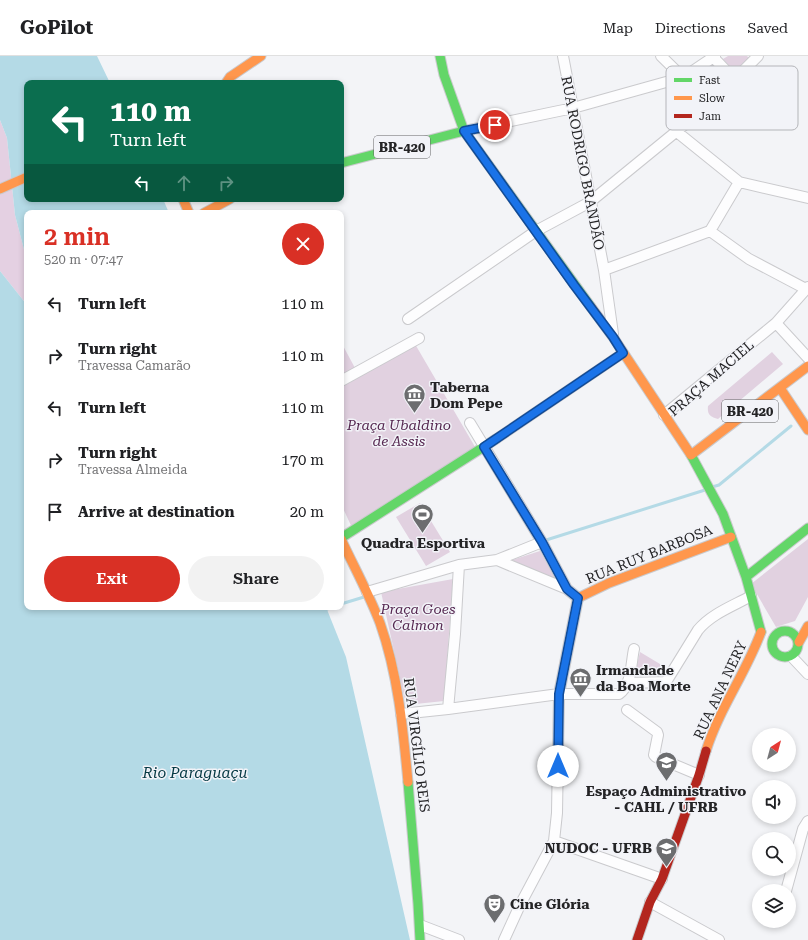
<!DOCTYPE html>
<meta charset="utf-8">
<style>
body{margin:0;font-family:"Roboto Serif",serif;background:#f2f2f2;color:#202124;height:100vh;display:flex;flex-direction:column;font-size:15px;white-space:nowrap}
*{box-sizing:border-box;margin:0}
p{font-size:13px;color:#757577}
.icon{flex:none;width:22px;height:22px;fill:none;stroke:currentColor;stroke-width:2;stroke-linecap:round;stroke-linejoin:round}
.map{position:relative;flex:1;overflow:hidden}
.panel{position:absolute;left:24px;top:154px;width:320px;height:400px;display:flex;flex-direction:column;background:#fff;border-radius:8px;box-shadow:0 2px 6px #0003}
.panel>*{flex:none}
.top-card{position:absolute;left:24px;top:24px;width:320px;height:122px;border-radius:8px;box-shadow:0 2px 6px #0003;background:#0b6e4f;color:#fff;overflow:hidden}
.needle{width:26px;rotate:36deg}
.tools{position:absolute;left:752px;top:672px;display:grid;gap:8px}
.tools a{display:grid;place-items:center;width:44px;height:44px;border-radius:50%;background:#fff;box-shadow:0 2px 6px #0003;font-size:20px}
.pin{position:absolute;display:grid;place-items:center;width:34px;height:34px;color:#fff;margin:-17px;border:2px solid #fff;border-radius:50%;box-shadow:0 1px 4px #0007}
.me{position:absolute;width:44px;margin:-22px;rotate:0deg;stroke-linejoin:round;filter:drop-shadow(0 0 3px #0008)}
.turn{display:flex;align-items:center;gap:14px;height:84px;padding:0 20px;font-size:18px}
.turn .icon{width:52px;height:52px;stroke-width:2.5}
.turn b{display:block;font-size:28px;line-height:34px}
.lanes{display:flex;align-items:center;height:38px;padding:0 20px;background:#0003;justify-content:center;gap:20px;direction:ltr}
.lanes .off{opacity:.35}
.round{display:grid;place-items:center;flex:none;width:42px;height:42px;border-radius:21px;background:#f2f2f2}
.headline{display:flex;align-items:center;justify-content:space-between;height:68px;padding:0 20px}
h1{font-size:24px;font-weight:600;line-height:30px;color:#d93025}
.action{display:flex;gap:8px;margin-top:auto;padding:8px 20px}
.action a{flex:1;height:46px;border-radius:24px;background:#d93025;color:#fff;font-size:16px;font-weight:600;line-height:46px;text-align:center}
.action a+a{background:#f2f2f2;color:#202124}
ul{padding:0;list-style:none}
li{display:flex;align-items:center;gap:12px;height:52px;padding:0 20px}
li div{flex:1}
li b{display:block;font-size:15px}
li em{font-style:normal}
header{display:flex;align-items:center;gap:24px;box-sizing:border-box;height:56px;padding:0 20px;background:#fff;border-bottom:1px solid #e0e0e0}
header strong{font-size:19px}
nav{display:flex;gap:22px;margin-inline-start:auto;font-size:14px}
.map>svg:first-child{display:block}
.green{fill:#e1d1e0}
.forest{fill:#e4d0e2}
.water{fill:#b4dae6}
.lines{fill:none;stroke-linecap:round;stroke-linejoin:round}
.stream{stroke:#b4dae6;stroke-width:3}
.street-casing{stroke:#cacacd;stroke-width:12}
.fast-casing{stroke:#cacacd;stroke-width:11}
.slow-casing{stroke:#cacacd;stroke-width:11}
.jam-casing{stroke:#cacacd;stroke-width:11}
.street{stroke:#fdfdfe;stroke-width:10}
.fast{stroke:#63d668;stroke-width:9}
.slow{stroke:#ff974d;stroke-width:9}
.jam{stroke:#b3261e;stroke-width:9}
.route-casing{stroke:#114b97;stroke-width:10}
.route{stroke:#1a73e8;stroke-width:7}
.labels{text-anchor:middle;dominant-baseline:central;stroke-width:3;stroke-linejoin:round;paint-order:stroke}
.shield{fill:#f2f3f8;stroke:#626265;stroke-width:1}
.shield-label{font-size:13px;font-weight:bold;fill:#242426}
.street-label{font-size:14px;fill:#242426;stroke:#f2f3f8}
.poi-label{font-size:14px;font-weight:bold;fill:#242426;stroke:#f2f3f8;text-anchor:start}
.park-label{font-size:14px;font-style:italic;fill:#562851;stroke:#f2f3f8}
.water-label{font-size:15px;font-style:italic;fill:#053944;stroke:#f2f3f8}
.key{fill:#f2f3f8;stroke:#b4b5b9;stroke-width:1}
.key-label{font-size:11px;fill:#242426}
</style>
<header>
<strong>GoPilot</strong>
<nav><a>Map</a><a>Directions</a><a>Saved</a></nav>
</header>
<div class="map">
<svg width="808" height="884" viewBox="0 0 808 884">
<rect width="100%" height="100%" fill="#f3f4f7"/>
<path class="green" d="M728,0H747L749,2L734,15L723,3Z
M341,286L355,312L341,319Z
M415,288L478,396L354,476L341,448V328Z
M772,296L783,308L718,363C710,361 707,358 708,350Z
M420,447L450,496L426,510L396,461Z
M808,483V541L795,565L776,571L751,528Z
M540,495L557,526L512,504Z
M453,523L444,645L406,649L381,536Z
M640,596L665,611L658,619L636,613Z"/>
<path class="forest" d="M0,64L7,82L15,159L27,205V249L0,215Z"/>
<path class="water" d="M0,0H97L110,27H27V143H163L169,157H27V205L15,159L7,82L0,64Z
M0,215L27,249V551H326L346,601L410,884H0Z"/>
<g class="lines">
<path class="stream" d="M712,431L719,429L791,370
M543,485L705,434
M341,548L364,541
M327,553L332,551"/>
<defs>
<path id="street" d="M563,0L604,214L613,278
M661,0L710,48
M713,1L734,23
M464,75L573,52L684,21L715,0
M677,76L739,126L808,142
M710,175L749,203L806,233
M604,214L710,175L739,126
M408,263L536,175L590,146L710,48L758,0
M776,267L808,302
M341,325L419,282
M664,359L776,267L808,231
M470,367L542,486L567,533L578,542L559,638L557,757L554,785L520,849L504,884
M497,504L567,533
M367,536L459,509L497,504L542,486
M791,600L808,618
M627,627L666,626L698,574C711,558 733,550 751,540
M448,653L455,578L459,509
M627,654L657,676L658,679L654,699L656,701L699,719
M401,658L448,653L559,638H619C632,629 631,606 634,593
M554,785L662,823
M786,835L803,773L808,765
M650,846L719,884
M420,869L459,884"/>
<path id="fast" d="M440,0L444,19L464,75L591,251
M341,107L464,75
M691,399L723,458L746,521L761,576
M341,482L496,383
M746,521L808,472
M772 588a13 13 0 1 1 26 0a13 13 0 1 1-26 0Z
M408,726L418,848L420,884"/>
<path id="slow" d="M226,27L230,21L261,0
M0,133L27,121
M183,143L189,157
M204,157L230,143
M591,251L613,281L691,399L808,310
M780,332L808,374
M496,383L623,297
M341,483C354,511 369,538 380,567C398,618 403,672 408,726
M578,542L609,527L731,481
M799,586L808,570
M706,695C719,653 746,617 761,576"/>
<path id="jam" d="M637,884L650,846L662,823L699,719L706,695"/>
</defs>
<use href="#street" class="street-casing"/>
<use href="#fast" class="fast-casing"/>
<use href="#slow" class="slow-casing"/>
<use href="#jam" class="jam-casing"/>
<use href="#street" class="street"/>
<use href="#fast" class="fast"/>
<use href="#slow" class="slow"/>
<use href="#jam" class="jam"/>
</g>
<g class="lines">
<defs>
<path id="route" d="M495,69L464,75L574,229L613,281L623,297L484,391L542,486L567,533L578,542L559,638L558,710"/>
</defs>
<use href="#route" class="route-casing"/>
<use href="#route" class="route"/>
</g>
<defs>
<symbol id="museum-pin" viewBox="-11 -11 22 30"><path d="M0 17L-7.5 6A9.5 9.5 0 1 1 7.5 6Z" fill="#6c6d6f" stroke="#f2f3f8"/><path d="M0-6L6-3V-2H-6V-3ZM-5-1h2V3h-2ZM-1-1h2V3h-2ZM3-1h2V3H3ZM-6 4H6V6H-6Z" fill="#fff"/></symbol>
<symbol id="stadium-pin" viewBox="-11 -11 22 30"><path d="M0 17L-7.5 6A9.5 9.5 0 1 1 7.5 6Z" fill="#6c6d6f" stroke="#f2f3f8"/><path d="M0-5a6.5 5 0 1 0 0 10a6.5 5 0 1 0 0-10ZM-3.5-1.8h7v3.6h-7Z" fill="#fff"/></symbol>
<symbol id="university-pin" viewBox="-11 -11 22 30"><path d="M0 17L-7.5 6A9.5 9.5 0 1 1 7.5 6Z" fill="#6c6d6f" stroke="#f2f3f8"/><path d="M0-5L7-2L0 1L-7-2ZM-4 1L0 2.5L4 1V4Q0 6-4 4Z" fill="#fff"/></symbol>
<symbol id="theatre-pin" viewBox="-11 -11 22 30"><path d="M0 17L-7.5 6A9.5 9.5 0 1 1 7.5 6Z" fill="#6c6d6f" stroke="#f2f3f8"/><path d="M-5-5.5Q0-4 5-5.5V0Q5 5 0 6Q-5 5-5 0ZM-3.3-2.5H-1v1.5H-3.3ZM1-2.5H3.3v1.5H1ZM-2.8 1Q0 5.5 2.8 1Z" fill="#fff"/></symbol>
</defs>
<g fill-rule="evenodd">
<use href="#museum-pin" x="402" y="326" width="25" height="34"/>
<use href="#stadium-pin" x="410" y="446" width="25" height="34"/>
<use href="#museum-pin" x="568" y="610" width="25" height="34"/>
<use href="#university-pin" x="654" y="694" width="25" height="34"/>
<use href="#university-pin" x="654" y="780" width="25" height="34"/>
<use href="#theatre-pin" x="482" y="836" width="25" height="34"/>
</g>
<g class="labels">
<g class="shield">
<rect x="374" y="80" width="56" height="22" rx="3"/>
<rect x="722" y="344" width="56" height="22" rx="3"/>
</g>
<g class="shield-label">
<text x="402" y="91">BR-420</text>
<text x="750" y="355">BR-420</text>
</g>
<g class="street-label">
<text transform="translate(583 107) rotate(79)">RUA RODRIGO BRANDÃO</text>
<text transform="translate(711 322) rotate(-41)">PRAÇA MACIEL</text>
<text transform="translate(649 498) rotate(-22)">RUA RUY BARBOSA</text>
<text transform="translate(720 634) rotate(-65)">RUA ANA NERY</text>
<text transform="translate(417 689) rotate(83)">RUA VIRGÍLIO REIS</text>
</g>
<g class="poi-label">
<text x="430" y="331">Taberna<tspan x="430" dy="16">Dom Pepe</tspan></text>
<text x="423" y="487" text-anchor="middle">Quadra Esportiva</text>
<text x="596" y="614">Irmandade<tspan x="596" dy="16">da Boa Morte</tspan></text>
<text x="666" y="735" text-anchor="middle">Espaço Administrativo<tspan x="666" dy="16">- CAHL / UFRB</tspan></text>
<text x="652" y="792" text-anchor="end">NUDOC - UFRB</text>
<text x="510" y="848">Cine Glória</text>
</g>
<g class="park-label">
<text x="399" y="369">Praça Ubaldino<tspan x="399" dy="16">de Assis</tspan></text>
<text x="418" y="553">Praça Goes<tspan x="418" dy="16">Calmon</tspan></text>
</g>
<g class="water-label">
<text x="195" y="717">Rio Paraguaçu</text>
</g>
</g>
<rect x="666" y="10" width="132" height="64" rx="6" class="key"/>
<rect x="674" y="22" width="18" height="4" fill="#63d668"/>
<rect x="674" y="40" width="18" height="4" fill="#ff974d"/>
<rect x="674" y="58" width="18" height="4" fill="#b3261e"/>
<g class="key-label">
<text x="699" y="28">Fast</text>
<text x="699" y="46">Slow</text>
<text x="699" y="64">Jam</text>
</g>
</svg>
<div class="tools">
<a><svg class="needle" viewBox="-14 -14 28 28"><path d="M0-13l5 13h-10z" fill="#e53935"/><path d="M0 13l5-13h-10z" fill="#757577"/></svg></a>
<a><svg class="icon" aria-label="sound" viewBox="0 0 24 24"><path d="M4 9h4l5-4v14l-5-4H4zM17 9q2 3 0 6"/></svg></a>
<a><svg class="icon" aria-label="search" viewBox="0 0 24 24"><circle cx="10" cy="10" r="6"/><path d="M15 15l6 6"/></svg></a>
<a><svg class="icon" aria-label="layers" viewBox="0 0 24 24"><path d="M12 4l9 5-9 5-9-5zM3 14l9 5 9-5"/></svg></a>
</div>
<div class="pin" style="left:495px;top:69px;background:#d93025"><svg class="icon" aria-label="arrive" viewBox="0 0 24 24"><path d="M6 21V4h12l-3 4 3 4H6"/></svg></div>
<svg class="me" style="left:558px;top:710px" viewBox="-20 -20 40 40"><circle r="19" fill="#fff"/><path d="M0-13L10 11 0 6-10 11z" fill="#1a73e8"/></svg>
<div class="top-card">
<div class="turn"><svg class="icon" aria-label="left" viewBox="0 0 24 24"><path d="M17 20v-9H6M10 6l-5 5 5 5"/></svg><div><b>110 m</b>Turn left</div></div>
<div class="lanes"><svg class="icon" aria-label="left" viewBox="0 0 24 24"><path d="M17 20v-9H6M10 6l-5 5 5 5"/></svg><svg class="icon off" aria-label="ahead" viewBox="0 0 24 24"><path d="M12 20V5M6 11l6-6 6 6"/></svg><svg class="icon off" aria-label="right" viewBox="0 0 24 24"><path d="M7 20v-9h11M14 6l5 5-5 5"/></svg></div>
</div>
<section class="panel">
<div class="headline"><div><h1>2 min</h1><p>520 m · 07:47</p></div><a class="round" style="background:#d93025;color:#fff"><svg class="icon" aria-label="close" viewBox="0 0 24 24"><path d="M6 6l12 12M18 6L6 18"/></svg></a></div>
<ul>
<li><svg class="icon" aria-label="left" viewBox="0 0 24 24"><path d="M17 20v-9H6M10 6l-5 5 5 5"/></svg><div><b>Turn left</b></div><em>110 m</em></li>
<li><svg class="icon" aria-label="right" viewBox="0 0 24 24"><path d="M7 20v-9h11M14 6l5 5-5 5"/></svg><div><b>Turn right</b><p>Travessa Camarão</p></div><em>110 m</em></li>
<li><svg class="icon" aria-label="left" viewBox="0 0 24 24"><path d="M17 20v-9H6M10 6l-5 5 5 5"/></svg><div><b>Turn left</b></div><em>110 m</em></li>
<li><svg class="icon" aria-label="right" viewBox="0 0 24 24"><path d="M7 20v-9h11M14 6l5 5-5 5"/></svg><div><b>Turn right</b><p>Travessa Almeida</p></div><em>170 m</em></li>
<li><svg class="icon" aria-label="arrive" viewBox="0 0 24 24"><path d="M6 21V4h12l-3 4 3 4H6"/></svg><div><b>Arrive at destination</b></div><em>20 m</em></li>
</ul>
<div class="action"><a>Exit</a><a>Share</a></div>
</section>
</div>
